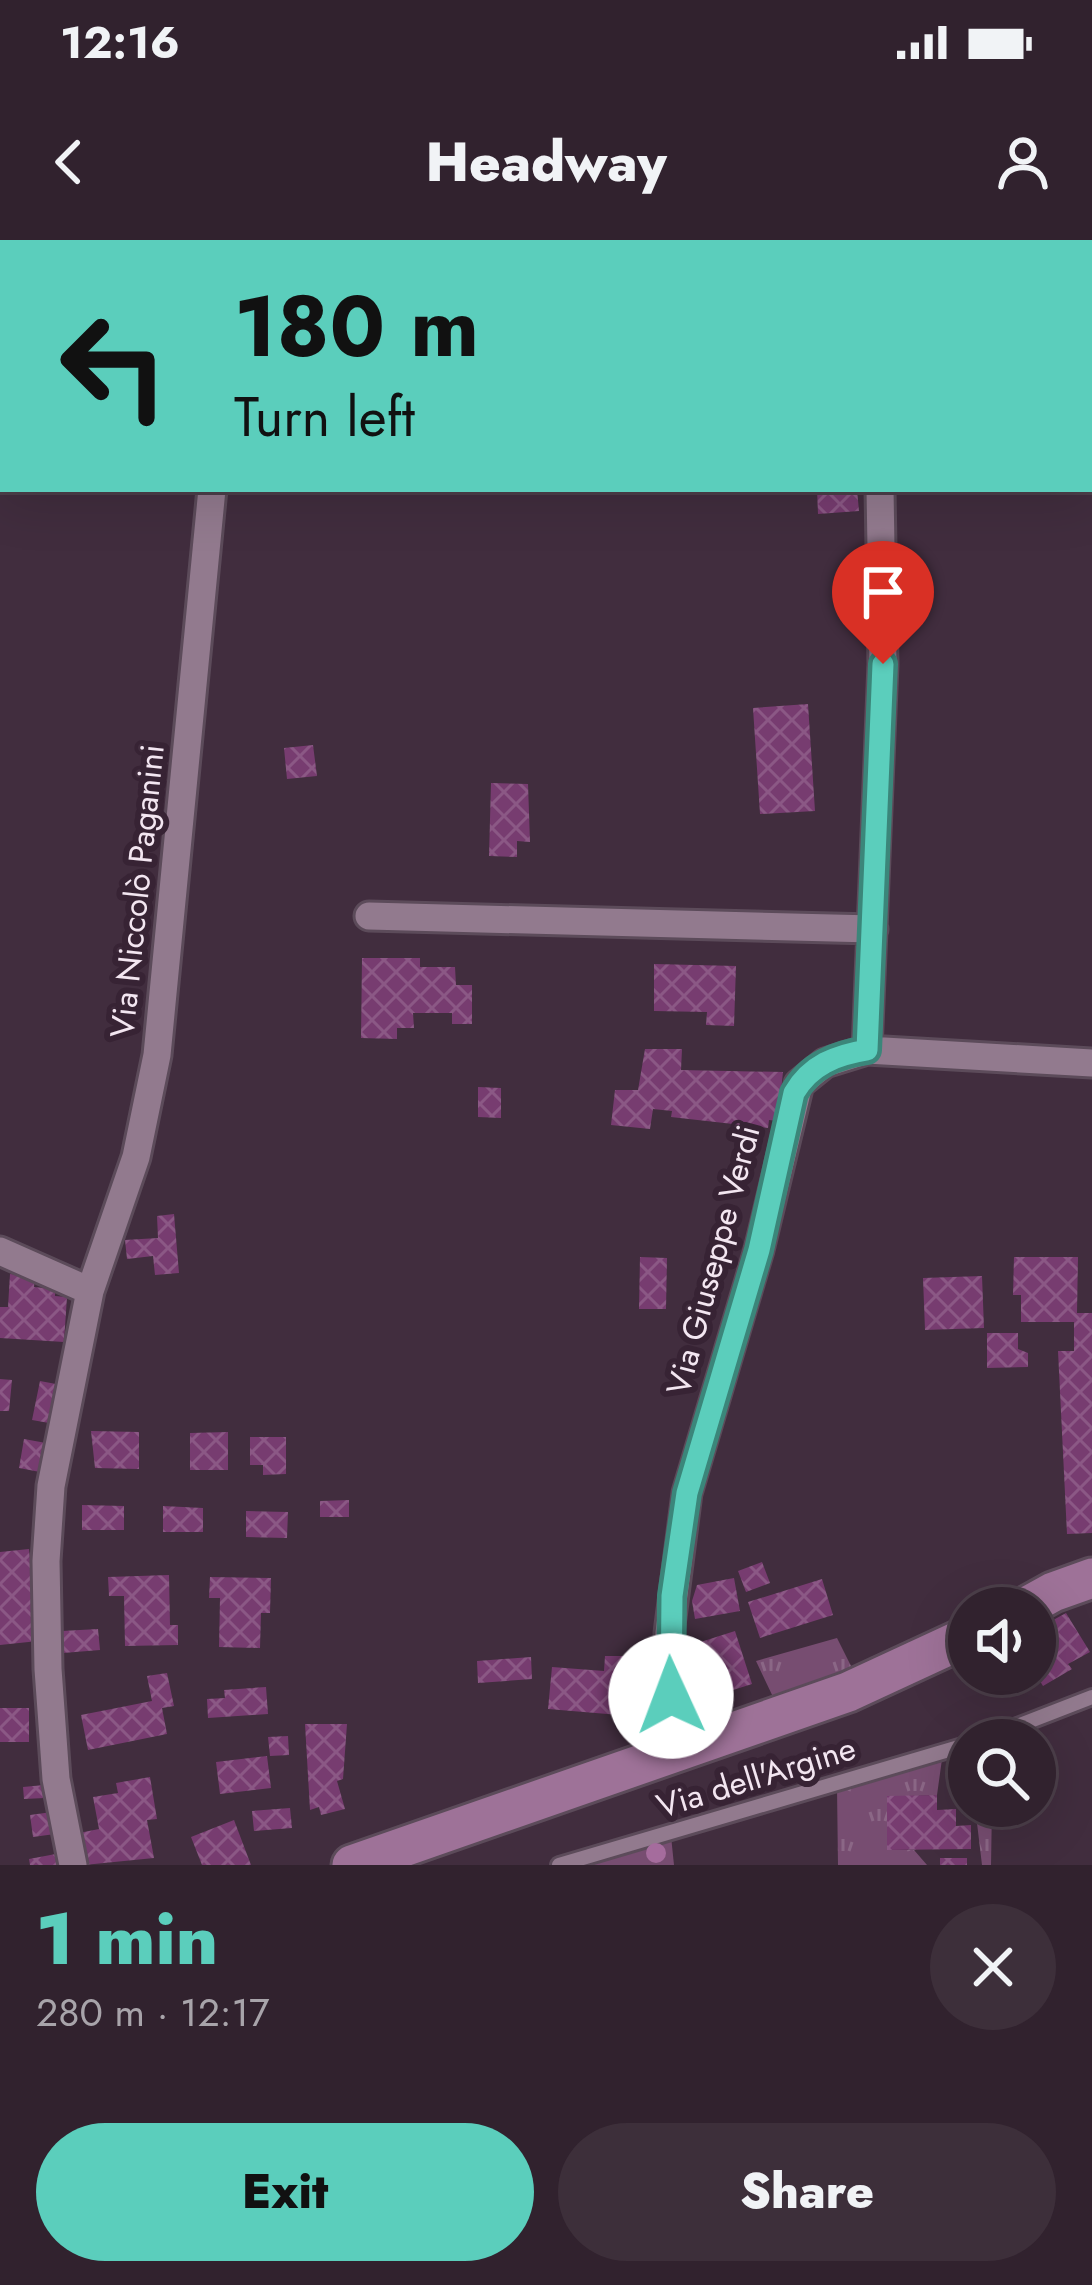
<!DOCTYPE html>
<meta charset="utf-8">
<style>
body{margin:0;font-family:Jost,sans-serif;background:#3d2f3a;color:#f1f3f6;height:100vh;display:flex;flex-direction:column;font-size:45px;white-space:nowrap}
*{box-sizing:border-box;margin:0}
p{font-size:39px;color:#a8a4aa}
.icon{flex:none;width:66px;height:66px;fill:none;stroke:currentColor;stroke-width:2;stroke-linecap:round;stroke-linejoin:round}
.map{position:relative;height:1625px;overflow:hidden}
.sheet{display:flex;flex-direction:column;background:#31222e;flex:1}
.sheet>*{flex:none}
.hud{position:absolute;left:0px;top:0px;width:1092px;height:252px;box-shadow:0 12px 48px #0002,0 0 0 3px #4c3f4a;background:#5bcebc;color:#111;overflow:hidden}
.tools{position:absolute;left:948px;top:1347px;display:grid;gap:24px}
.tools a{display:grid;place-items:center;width:108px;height:108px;border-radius:50%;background:#31222e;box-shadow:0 12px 48px #0002,0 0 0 3px #4c3f4a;font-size:60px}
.pin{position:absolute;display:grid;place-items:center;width:102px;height:102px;color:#fff;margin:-123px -51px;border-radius:50% 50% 50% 0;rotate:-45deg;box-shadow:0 0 12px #0007}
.pin .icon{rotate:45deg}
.me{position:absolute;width:132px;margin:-66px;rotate:358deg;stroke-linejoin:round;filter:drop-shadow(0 0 9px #0008)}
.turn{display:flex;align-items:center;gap:42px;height:252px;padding:0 36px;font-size:54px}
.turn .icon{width:156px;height:156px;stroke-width:2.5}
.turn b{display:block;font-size:84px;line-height:102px}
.round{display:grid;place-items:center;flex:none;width:126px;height:126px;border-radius:63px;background:#3d2f3a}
.headline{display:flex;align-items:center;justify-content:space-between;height:204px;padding:0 36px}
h1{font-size:72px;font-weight:800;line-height:90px;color:#5bcebc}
.cta{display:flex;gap:24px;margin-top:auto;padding:24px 36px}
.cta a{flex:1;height:138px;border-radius:72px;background:#5bcebc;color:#111;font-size:48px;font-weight:800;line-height:138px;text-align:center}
.cta a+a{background:#3d2f3a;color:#f1f3f6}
.status{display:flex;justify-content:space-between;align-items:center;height:84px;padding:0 60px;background:#31222e;direction:ltr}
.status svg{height:33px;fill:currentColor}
header{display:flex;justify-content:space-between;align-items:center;height:156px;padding:0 36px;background:#31222e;font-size:54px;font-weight:800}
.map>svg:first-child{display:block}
.grass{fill:url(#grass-tufts)}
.green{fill:#774d71}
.building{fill:url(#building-cross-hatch)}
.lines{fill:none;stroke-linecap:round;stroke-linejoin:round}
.service-casing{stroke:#5c4b5a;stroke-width:20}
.minor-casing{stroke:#5c4b5a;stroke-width:33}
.secondary-casing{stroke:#5c4b5a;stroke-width:45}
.path{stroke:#a292a0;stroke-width:4.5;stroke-dasharray:6 9;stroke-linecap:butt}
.service{stroke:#927a8e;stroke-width:14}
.minor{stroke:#927a8e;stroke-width:27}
.secondary{stroke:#9e7298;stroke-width:39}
.tree{fill:#a56c9d}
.route-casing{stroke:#3b867a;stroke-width:30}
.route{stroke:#5bcebc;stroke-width:21}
.labels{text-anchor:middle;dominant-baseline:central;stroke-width:12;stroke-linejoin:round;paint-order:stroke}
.street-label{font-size:33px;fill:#f3e6f1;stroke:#372334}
</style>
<div class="status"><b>12:16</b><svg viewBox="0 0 49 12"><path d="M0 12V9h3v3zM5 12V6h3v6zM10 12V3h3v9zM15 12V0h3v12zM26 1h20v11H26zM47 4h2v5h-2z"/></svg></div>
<header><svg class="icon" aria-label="back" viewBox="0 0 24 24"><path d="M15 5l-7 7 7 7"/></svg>Headway<svg class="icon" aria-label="person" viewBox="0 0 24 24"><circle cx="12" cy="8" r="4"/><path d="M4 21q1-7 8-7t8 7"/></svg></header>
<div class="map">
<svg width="1092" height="1625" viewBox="0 0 1092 1625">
<defs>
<pattern id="grass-tufts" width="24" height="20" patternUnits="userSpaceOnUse" patternTransform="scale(3)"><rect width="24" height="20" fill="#774d71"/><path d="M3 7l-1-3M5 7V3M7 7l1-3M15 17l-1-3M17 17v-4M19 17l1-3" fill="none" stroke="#8b6786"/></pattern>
<pattern id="building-cross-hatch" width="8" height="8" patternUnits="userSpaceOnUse" patternTransform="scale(3)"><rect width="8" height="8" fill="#773c70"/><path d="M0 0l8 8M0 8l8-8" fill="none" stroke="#8b5885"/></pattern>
</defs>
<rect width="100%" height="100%" fill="#412d3e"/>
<path class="grass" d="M837,1398L852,1428L774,1459L756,1421Z
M965,1517H969V1566H992L991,1625H982L977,1583L967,1566Z
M942,1519L937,1555L887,1557L888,1610H914L927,1625H838L837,1547Z"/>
<path class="green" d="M671,1596L674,1625H581Z"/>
<path class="building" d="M817,249H857L859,271L818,274Z
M808,464L815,571L760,574L753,468Z
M313,505L317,536L287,539L284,508Z
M491,543L528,544L530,602L517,601V617L489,616Z
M362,718H420V727H455L456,745H472V784H452V773H413L414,788H397V799L361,798Z
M654,724L736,726L734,786L706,785L707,772L654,771Z
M645,809H682L681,830L783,832L778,881L769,880L768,888L671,877L672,871L653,869L650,889L611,885L615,850H638Z
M478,847L501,848V878L478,877Z
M174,974L179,1033L155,1035L153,1016L127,1019L125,1000L158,998L157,976Z
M640,1017L667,1018L666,1069H639Z
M1014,1017H1078L1077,1073H1092V1293L1067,1294L1058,1111H1074V1082H1021V1055H1013Z
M10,1034L35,1036L34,1047L55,1049V1056L67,1057L64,1102L0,1098V1067H8Z
M982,1036L984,1088L925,1090L923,1038Z
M987,1093H1018V1109L1028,1113V1127L987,1128Z
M0,1139L12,1140L9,1171H0Z
M40,1141L56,1144L49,1183L32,1180Z
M91,1191L139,1192V1229L95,1228Z
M228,1192V1230H190V1193Z
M250,1197H286V1234L263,1235V1225H250Z
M24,1199L46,1203L40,1232L19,1228Z
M349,1260V1277H320V1261Z
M82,1265L124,1266V1290H82Z
M163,1266L203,1268V1292H163Z
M246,1271L288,1272L287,1298L246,1297Z
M29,1309L38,1401L0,1405V1312Z
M762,1322L770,1343L746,1352L738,1331Z
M169,1335L170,1385H178V1405L125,1406L124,1356H109L108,1337Z
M210,1337L271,1338L270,1373H261L260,1408L219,1407L220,1358H209Z
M734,1338L740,1371L695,1379L692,1361L697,1345Z
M822,1339L833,1375L760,1398L748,1362Z
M1066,1373L1090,1412L1068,1424L1072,1429L1043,1446L1035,1433V1390Z
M98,1389L100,1410L63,1413L62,1391Z
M735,1391L752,1444L705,1459L688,1406Z
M605,1416H644L643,1477L548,1469L552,1427L604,1431Z
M531,1417L532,1439L478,1443L477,1421Z
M167,1433L174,1466L162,1468L167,1494L88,1510L81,1475L152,1461L147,1436Z
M266,1447L268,1474L208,1478L207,1459L225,1458L224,1450Z
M0,1468H29V1502H0Z
M305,1484H347L343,1539L337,1541L345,1569L321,1575L319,1567L310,1570Z
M288,1496L289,1515L270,1516L268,1497Z
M267,1516L271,1548L220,1554L216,1522Z
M150,1537L157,1579L147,1580L154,1618L84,1625L79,1593L99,1589L93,1557L118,1553L116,1543Z
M44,1545L45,1558L24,1559L23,1547Z
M937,1555V1570L956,1569V1586L971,1585V1609L887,1610V1556Z
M290,1568L292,1588L254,1591L252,1571Z
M52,1572L55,1594L33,1597L30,1575Z
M234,1580L251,1625H202L191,1597Z
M61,1613L63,1625H30L29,1619Z
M940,1618H967V1625H940Z"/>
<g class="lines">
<defs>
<path id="service" d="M981,1500L1092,1457
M559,1625L969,1504"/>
<path id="minor" d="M254,0L255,3
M865,0V3
M369,676L873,689
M867,810L883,424L880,249
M0,1011L90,1051
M674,1516L669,1393L687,1253L759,1010L799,844L825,823L867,810L1092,823
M73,1625L56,1539L48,1429L46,1321L51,1246L90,1051L136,917L157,815L212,249"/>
<path id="secondary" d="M1024,1368L1053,1352L1092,1338
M352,1625L848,1452L969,1396"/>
</defs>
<use href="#service" class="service-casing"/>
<use href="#minor" class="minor-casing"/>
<use href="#secondary" class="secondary-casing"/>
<path class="path" d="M0,202H3"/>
<use href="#service" class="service"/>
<use href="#minor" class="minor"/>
<use href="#secondary" class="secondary"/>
</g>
<circle class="tree" cx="656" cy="1613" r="10"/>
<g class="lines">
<defs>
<path id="route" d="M671,1456L672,1356L687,1253L759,1010L794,853C810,825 836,815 867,810L883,424"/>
</defs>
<use href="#route" class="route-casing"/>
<use href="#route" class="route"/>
</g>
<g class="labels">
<g class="street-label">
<text transform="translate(137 651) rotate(-84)">Via Niccolò Paganini</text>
<text transform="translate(713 1020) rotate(-75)">Via Giuseppe Verdi</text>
<text transform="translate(756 1537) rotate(-17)">Via dell'Argine</text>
</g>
</g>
</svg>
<div class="tools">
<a><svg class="icon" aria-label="sound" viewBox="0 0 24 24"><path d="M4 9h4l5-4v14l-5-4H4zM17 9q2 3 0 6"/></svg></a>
<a><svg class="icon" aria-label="search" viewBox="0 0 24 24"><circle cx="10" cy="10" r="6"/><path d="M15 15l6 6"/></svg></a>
</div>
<div class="pin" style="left:883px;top:424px;background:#d93025"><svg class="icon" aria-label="arrive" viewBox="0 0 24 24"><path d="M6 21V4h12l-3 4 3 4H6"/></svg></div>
<svg class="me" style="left:671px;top:1456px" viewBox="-20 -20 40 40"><circle r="19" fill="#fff"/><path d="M0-13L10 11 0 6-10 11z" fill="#5bcebc"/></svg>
<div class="hud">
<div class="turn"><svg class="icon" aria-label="left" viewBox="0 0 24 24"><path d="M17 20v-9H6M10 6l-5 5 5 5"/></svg><div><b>180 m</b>Turn left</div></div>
</div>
</div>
<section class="sheet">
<div class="headline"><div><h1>1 min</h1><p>280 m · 12:17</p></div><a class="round"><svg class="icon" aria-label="close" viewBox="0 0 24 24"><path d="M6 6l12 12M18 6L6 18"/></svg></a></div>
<div class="cta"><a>Exit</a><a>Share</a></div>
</section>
